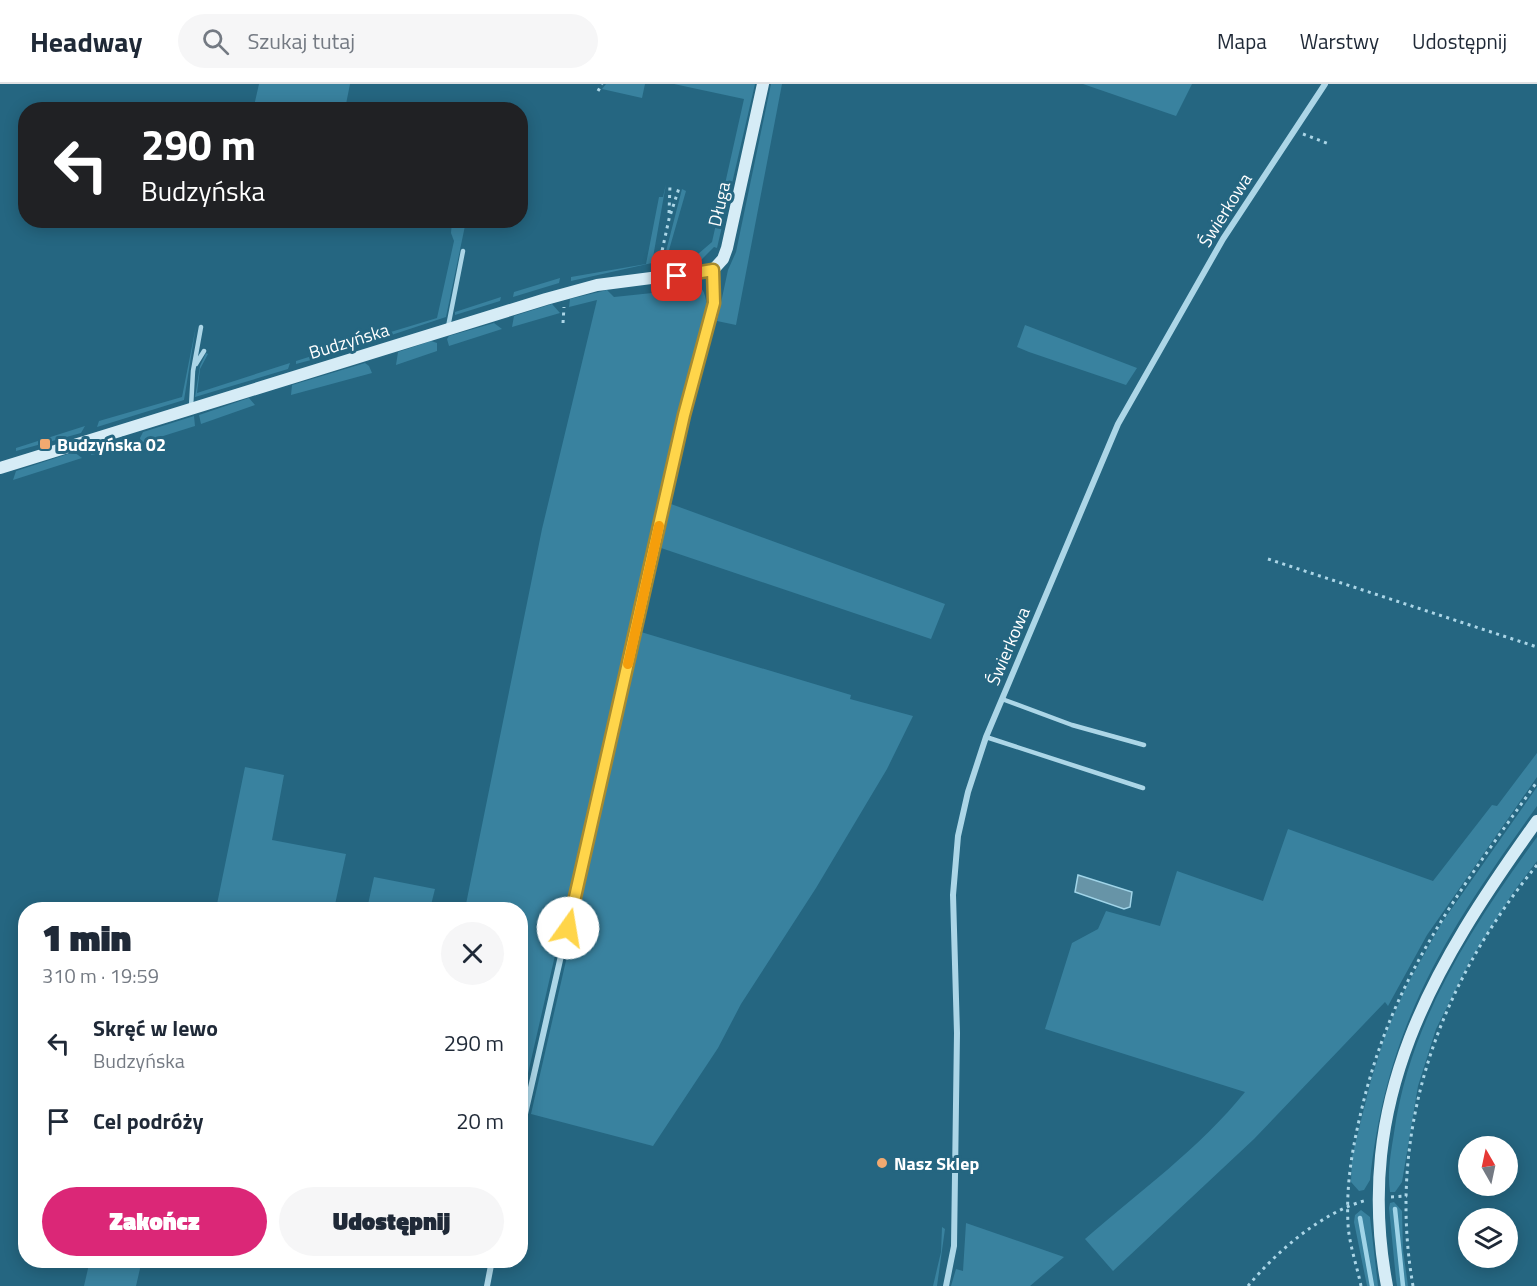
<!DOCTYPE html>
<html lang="pl">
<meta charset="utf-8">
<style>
body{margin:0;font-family:"Titillium Web",sans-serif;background:#f6f6f7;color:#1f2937;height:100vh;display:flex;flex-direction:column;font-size:22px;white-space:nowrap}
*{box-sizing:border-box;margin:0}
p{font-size:20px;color:#747a83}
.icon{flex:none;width:33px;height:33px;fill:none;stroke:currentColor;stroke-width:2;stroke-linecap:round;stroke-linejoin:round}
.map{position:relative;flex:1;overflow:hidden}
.details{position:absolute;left:18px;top:818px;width:510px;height:366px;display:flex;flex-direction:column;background:#fff;border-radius:24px;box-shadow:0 3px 15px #0003}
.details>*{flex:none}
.guide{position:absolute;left:18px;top:18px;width:510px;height:126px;border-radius:24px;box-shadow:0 3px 15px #0003;background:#202124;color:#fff;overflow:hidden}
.needle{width:39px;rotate:351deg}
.buttons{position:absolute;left:1458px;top:1052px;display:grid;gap:12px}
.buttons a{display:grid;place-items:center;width:60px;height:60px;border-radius:50%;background:#fff;box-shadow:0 3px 15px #0003;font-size:30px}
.pin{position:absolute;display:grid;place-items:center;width:51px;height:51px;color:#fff;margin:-26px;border-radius:12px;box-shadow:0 3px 9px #0006}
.me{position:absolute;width:66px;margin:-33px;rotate:13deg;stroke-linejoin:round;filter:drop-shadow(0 0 4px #0008)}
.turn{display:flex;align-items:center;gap:21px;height:126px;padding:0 24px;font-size:27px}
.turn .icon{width:78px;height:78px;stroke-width:2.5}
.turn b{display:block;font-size:42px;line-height:51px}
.round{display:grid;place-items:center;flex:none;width:63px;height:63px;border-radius:32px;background:#f6f6f7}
.summary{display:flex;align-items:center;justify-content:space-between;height:102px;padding:0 24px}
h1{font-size:36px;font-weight:800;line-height:45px}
.button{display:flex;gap:12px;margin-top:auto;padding:12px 24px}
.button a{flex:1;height:69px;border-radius:36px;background:#db2777;color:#fff;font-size:24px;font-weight:800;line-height:69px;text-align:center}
.button a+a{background:#f6f6f7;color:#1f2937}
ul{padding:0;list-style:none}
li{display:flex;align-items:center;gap:18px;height:78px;padding:0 24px}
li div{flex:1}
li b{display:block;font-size:22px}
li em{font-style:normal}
header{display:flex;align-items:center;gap:36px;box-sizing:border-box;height:84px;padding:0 30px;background:#fff;border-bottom:2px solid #e0e1e3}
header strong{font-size:28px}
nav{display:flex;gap:33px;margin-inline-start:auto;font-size:21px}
.search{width:420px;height:54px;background:#f6f6f7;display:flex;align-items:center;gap:15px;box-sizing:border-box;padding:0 21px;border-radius:33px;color:#747a83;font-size:22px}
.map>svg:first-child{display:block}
.green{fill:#39829f}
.water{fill:#6794a7;stroke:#a0d4e8;stroke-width:1.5}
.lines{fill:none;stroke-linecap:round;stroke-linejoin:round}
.stream{stroke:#a0d4e8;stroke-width:4.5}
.path{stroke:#acd6e7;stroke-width:3;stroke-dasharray:3 4.5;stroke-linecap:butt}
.lane{stroke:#acd6e7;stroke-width:4.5}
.street{stroke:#acd6e7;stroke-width:6}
.secondary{stroke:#d6ecf6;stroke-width:12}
.route-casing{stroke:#a68a30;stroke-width:15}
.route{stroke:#ffd54a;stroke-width:10}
.slow{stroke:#f59e0b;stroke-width:10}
.poi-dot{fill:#f1a970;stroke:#256681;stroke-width:2}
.labels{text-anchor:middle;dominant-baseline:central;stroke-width:6;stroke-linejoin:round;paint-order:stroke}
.street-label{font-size:18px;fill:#fff;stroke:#256681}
.poi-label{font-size:18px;font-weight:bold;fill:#fff;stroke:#256681;text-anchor:start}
</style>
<header>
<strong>Headway</strong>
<div class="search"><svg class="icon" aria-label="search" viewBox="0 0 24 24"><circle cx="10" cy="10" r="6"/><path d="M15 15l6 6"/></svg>Szukaj tutaj</div>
<nav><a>Mapa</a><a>Warstwy</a><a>Udostępnij</a></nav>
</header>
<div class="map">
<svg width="1537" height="1202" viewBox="0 0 1537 1202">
<rect width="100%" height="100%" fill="#256681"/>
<path class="green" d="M259,0H350L345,25L269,26L254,22Z
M606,0H645L642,14L602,5Z
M674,0H755L717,164L714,163L701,176L665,181L663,179L682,105L686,107L667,173L698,170L712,158L744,15Z
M771,0H782L736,241L717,237L728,186L736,168Z
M1083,0H1192L1176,32Z
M666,100L652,179L571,197V193L646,180L659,113H663Z
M452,137H466L446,233L352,264L351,260L437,234L454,157L451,149Z
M560,194L559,199L513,213L514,208Z
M668,199C693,199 705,195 707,224L681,320L521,1020L520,825H465L542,445L597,216L569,223L570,215L607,206L614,213L662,208Z
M501,213L500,217L455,231V228Z
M552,220L560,229L512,243L514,232Z
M494,239L502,245L449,262L447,255L449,252Z
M1025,241L1137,284L1126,301L1029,268L1017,263Z
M196,242L184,316L97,343L99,337L182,313Z
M431,257L437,259V267L396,281L398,268Z
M344,262L345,266L341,268L296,280V277Z
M206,269L208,270L200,285L197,309L290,279L288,285L195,313L200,282Z
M365,279L369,282L372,289L291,311L292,301Z
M249,314L255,321L201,340L199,331Z
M194,332L195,342L141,359L140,354L143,348Z
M85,342L81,349L16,367V364Z
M124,354L130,357L131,362L91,371L94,362L104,360L106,364L114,361L113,357Z
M74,368L82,374L13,396L16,387Z
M671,420L945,520L931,555L661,464Z
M641,548L851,611L850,615L913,632L887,685L816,804L741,920L718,964L653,1062L531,1030Z
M1537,669V693L1427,851L1388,922L1385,918L1254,1055L1113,1187L1085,1155C1139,1108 1200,1064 1245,1008L1045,945L1072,859L1098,845L1106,827L1160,842L1177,787L1263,817L1288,745L1433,797L1492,721L1497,722Z
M245,683L284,691L272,756L346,770L334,825H216Z
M1537,703V722C1447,848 1387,938 1370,1096L1364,1106L1359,1107L1351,1098L1352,1073L1371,996L1386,949L1406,903L1441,840Z
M1537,753V777L1514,807L1470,877L1436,945L1418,1002L1402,1098L1395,1108H1390C1387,1089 1391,1068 1394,1049C1410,936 1472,843 1537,753Z
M374,793L435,805L430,825H367Z
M1394,1118L1402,1127L1403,1166L1408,1202H1397L1396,1195L1389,1124L1390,1119Z
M1361,1126L1370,1133L1378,1202H1367L1354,1138L1355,1131Z
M966,1139L1064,1173L1030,1202H951L956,1185L963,1187Z
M942,1143L945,1145L937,1202H933L941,1168Z
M90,1176H142L136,1202H84Z"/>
<path class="water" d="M1078,791L1132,808L1130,823L1124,825L1075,808Z"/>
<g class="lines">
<path class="stream" d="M1395,1125L1403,1202
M1360,1134L1372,1202"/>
<path class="path" d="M598,7L602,0
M1303,50L1329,60
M669,129L670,101
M659,181L669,135L679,104
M563,239L564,223
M1268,475L1537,563
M1391,1113L1407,1112
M1248,1202C1277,1167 1322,1128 1367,1116
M1361,1202C1357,1182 1349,1160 1348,1140C1346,1101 1352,1066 1361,1028C1392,893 1459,808 1537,698
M1413,1202C1386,1047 1439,900 1537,781"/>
<path class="lane" d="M448,243L463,167
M196,280L204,267
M191,323L193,287L201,243
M1002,615L1072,641L1144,661
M986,653L1143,704"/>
<path class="street" d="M520,1052L684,331L714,219L713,186
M487,1202L492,1176
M946,1202L954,1162L957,949L953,811L958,752L968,708L986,653L1118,340L1223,155L1325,0"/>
<path class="secondary" d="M0,384L546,215L597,201L713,186L723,175L727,164L763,0
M1387,1202C1352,1016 1433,882 1537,737"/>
</g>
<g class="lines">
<defs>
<path id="route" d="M568,844L684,331L714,219L713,186L677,192"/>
</defs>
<use href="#route" class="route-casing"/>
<use href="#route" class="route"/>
<path class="slow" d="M628,580L659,442"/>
</g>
<g class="poi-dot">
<rect x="39" y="354" width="12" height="12" rx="3"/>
<circle cx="882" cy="1079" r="6"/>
</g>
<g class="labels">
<g class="street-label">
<text transform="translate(719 120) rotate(-77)">Długa</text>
<text transform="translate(1225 126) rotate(-58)">Świerkowa</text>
<text transform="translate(349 257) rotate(-17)">Budzyńska</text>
<text transform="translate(1008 562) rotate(-67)">Świerkowa</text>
</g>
<g class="poi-label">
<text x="57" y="360">Budzyńska 02</text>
<text x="894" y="1079">Nasz Sklep</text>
</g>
</g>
</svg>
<div class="buttons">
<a><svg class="needle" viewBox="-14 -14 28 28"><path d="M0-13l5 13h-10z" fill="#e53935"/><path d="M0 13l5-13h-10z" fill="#747a83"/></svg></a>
<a><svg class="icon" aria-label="layers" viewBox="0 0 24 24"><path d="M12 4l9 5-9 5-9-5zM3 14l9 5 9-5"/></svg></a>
</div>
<div class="pin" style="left:677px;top:192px;background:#d93025"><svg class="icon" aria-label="arrive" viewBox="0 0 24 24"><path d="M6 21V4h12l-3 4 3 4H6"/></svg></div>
<svg class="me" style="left:568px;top:844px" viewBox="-20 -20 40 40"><circle r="19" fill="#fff"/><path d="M0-13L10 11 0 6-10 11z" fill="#ffd54a"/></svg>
<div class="guide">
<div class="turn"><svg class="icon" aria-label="left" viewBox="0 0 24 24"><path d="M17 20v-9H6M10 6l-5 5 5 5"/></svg><div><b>290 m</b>Budzyńska</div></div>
</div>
<section class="details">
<div class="summary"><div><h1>1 min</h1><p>310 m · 19:59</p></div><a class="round"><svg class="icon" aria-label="close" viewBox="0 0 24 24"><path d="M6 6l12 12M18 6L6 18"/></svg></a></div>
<ul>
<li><svg class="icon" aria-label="left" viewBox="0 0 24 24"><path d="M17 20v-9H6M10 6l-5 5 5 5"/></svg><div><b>Skręć w lewo</b><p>Budzyńska</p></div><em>290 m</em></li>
<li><svg class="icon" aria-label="arrive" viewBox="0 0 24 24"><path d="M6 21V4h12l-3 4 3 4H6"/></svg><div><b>Cel podróży</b></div><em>20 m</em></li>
</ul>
<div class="button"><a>Zakończ</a><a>Udostępnij</a></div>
</section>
</div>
